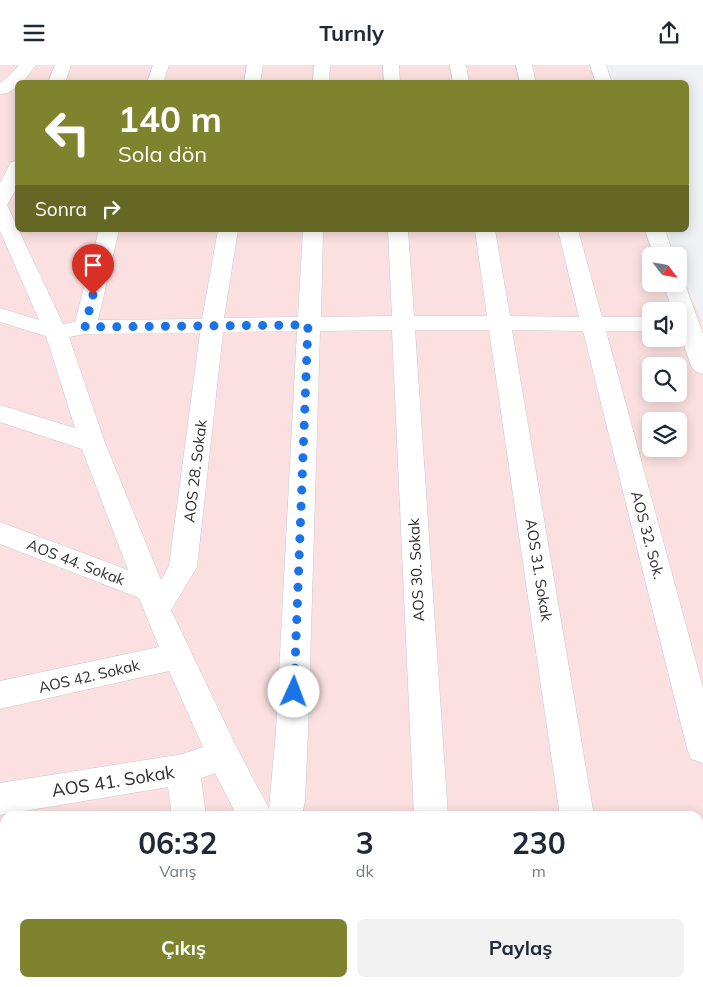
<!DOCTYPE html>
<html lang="tr">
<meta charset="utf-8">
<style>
body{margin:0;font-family:Mulish,sans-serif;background:#f2f2f3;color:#1f2937;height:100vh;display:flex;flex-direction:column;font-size:19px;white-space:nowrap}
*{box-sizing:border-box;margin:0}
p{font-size:16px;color:#747a83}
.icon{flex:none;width:28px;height:28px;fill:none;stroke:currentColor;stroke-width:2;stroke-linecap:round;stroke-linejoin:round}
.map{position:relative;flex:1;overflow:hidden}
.side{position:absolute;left:0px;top:746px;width:704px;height:176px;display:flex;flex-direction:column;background:#fff;border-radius:15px 15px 0 0;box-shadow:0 2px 12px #0003}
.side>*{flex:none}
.hud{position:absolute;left:15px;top:15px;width:674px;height:152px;border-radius:8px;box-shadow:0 2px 12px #0003;background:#7e832e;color:#fff;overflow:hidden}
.needle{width:32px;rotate:121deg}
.buttons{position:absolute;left:642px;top:182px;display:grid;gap:10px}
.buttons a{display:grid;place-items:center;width:45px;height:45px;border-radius:8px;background:#fff;box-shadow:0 2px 12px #0003;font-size:25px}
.pin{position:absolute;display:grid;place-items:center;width:42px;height:42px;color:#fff;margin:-51px -21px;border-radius:50% 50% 50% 0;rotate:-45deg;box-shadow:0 0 5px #0007}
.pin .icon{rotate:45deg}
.me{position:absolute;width:55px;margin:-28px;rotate:2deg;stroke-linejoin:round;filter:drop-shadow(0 0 4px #0008)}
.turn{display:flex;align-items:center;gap:18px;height:105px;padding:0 20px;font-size:22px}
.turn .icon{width:65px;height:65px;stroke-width:2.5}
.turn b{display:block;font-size:35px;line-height:42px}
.then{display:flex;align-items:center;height:48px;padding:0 20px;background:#0003;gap:10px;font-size:19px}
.eta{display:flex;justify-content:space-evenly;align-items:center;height:85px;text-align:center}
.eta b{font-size:30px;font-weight:700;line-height:35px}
.action{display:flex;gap:10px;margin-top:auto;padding:10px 20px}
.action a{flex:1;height:58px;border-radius:8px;background:#7e832e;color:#fff;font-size:20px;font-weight:700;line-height:58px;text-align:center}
.action a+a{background:#f2f2f3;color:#1f2937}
header{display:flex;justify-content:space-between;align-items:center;height:65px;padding:0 20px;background:#fff;font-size:22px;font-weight:700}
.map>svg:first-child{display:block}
.industrial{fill:#fce0e1;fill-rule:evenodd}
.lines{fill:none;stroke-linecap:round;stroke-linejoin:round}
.minor-casing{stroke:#c6cacd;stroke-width:1}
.minor{fill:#fff;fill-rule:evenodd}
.route{stroke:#1a73e8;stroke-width:9;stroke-dasharray:0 16.2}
.labels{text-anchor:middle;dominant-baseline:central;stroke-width:5;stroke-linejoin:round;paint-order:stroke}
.street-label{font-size:15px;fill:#2c2d2e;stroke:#fff}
.near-street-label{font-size:18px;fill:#2c2d2e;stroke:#fff}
</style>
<header><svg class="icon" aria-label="menu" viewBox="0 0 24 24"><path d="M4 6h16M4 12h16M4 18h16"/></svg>Turnly<svg class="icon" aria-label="share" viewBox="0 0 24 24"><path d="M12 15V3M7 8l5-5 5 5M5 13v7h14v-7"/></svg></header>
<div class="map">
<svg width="703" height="922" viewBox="0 0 703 922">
<rect width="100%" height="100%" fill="#eff2f5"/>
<path class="industrial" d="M0,0H604L610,17L18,18V165H662L675,191H651V219H679V201L703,260V922H0ZM651,246H679V274H651ZM651,301H679V329H651ZM651,356H679V384H651ZM5,751H699V918H5Z"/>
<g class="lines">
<defs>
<path id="minor" d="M19,0H36L22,18H18V21L8,28L0,29V18L7,13Z
M55,0H71L65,18H48Z
M153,0H169L163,18H147Z
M247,0H263L260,18H244Z
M314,0H330L329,18H313Z
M383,0H399L400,18H384Z
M450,0H466L469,18H453Z
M516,0H532L536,18H520Z
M590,0H606L612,18H596Z
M18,96V121L7,140L63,259L75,257L99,165H119L98,255L202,254L218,165H238L224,253L298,252L303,165H323L321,252L392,251L388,165H408L414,251H487L475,165H495L510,251L579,252L558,165H578L602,252H651V266H606L703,623V698L691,694L687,683L583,266L512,265L594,751H560L489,265H415L448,751H414L392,265L320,266L308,666L305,736L302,751H237L215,708L201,713L206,751H172L168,722L0,750V718L183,689L203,682L169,606L0,644V616L159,582L139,533L0,479V457L128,505L82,384L0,357V340L75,363L46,271L0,257V243L39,255L0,166V118L11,97ZM297,266L276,666L269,744L235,679L171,545L197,502L223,267ZM200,268L169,501L161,515L105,378L69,272L85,269Z
M645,165H665L674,191H654Z
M679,214L685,219L703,269V309L695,306L691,301L679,265V246H673L663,219H679Z
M5,833V871L0,872V834Z
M0,892H5V918H22L20,922H0Z
M105,918H143V922H105Z
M299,918H338L339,922H300Z
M422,918H460V922H422Z
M584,918H622L623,922H585Z"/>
</defs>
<use href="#minor" class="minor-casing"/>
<use href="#minor" class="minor"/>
</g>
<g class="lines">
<path class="route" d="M93,230L85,262L308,260L294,627"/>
</g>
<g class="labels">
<g class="street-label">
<text transform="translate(195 406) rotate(-83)">AOS 28. Sokak</text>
<text transform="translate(648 470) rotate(75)">AOS 32. Sok.</text>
<text transform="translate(76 497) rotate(21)">AOS 44. Sokak</text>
<text transform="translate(416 505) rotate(-93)">AOS 30. Sokak</text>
<text transform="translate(539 505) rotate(81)">AOS 31. Sokak</text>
<text transform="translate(89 611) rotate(-13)">AOS 42. Sokak</text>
</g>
<g class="near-street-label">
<text transform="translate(113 716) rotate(-9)">AOS 41. Sokak</text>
</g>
</g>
</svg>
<div class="buttons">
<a><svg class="needle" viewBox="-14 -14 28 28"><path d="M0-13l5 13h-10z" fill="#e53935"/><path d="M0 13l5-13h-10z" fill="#747a83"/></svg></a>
<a><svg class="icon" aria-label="sound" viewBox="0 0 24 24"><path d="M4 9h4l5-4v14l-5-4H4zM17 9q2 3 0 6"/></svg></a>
<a><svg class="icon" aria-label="search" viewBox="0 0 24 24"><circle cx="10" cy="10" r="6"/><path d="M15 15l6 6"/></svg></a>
<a><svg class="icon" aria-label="layers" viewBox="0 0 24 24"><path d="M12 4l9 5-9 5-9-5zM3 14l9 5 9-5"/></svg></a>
</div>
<div class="pin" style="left:93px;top:230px;background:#d93025"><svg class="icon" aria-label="arrive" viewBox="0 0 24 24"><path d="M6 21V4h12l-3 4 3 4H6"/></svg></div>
<svg class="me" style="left:294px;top:627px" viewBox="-20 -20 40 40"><circle r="19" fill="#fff"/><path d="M0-13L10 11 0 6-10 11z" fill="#1a73e8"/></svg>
<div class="hud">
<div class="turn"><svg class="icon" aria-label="left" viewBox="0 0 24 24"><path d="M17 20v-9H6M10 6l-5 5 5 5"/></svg><div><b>140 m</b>Sola dön</div></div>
<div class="then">Sonra<svg class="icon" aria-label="right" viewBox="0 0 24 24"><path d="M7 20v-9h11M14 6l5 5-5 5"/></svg></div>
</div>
<section class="side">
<div class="eta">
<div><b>06:32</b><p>Varış</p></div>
<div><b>3</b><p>dk</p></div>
<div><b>230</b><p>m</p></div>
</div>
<div class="action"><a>Çıkış</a><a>Paylaş</a></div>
</section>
</div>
